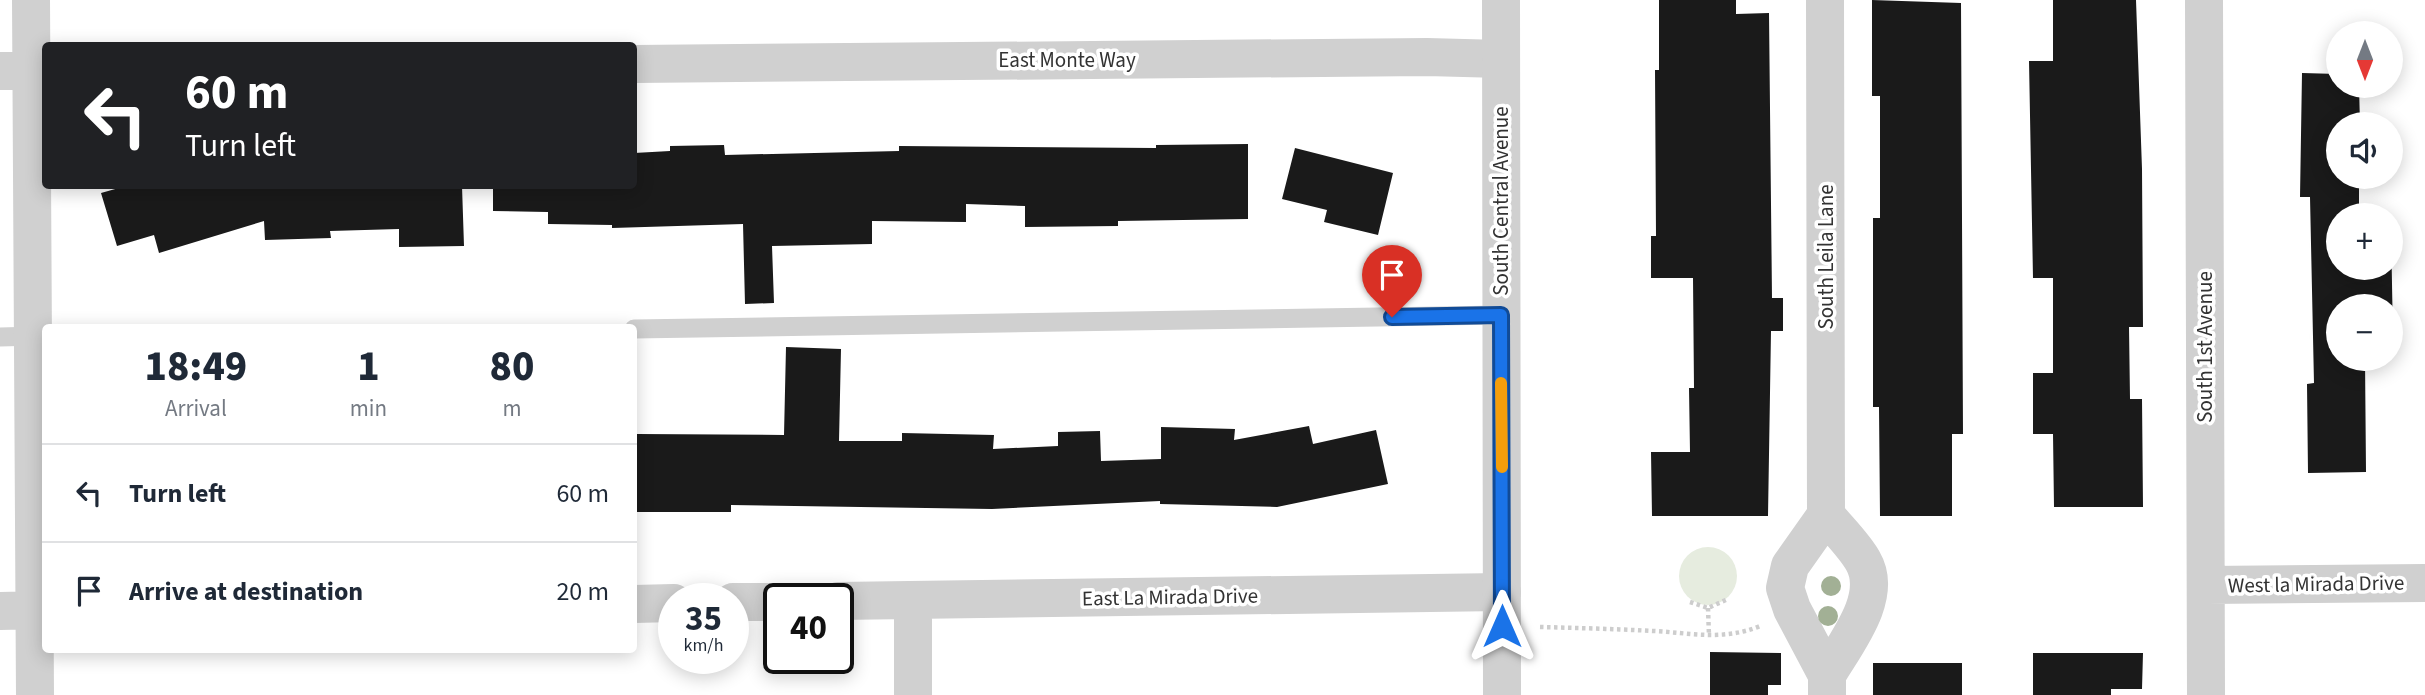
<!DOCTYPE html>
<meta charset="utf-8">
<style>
body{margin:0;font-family:"Source Sans 3",sans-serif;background:#f6f6f7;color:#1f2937;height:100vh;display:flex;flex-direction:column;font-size:26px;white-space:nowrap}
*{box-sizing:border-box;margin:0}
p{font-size:23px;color:#747a83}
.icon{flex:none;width:38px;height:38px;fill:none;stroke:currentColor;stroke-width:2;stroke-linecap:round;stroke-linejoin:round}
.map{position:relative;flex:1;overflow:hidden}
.details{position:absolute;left:42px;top:324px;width:595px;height:329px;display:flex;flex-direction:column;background:#fff;border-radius:7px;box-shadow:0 4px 18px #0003}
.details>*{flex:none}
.top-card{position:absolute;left:42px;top:42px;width:595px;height:147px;border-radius:7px;box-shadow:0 4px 18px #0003;background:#202124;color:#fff;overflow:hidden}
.needle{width:46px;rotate:180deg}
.tools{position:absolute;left:2326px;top:21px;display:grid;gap:14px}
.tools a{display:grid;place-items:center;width:77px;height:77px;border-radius:50%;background:#fff;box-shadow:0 4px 18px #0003;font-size:35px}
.speed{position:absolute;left:658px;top:583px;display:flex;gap:14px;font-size:35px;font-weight:700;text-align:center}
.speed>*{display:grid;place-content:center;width:91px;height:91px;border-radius:50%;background:#fff;box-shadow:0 4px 18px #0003;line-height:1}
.speed small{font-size:18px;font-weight:400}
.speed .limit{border:4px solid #111;border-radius:10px;background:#fff;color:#111}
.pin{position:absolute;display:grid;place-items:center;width:60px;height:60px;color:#fff;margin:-72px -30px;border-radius:50% 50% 50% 0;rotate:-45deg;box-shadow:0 0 7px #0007}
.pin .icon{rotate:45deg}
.me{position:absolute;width:77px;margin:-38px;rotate:0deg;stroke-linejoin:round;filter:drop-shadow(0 0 5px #0008)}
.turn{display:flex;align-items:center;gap:24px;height:147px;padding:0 28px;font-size:32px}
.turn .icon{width:91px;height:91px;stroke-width:2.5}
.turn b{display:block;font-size:49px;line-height:60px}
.eta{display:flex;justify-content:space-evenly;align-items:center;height:119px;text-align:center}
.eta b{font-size:42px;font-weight:800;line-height:49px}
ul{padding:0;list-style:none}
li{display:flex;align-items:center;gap:21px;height:98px;padding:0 28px;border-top:2px solid #e0e1e3}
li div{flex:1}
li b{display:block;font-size:26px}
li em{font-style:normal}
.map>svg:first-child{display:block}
.green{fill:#e6ecdf}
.building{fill:#1a1a1a}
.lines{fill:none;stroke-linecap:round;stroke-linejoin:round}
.path{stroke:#cdcdcd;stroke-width:4.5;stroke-dasharray:3.5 3.5;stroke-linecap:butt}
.service{stroke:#d0d0d0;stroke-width:19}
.minor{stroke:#d0d0d0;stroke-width:38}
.tertiary{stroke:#d0d0d0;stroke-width:38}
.tree{fill:#a2b095}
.route-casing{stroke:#114b97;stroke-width:18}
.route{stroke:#1a73e8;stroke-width:12}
.slow{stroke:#f59e0b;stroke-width:12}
.labels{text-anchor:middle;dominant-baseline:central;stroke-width:7;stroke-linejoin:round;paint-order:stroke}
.street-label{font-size:21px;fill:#333;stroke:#fff}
</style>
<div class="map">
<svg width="2425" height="695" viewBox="0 0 2425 695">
<rect width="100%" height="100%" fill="#fff"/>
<path class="green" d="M1679 576a29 29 0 1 1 58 0a29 29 0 1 1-58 0Z"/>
<path class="building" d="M1659,0H1736V14L1769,13L1772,298H1783V331H1771L1768,516H1652L1651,452H1690L1689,388H1694L1693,278H1651V236H1656L1655,70H1659Z
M1872,0L1961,3L1963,434H1952V516H1880L1879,407H1873V218H1880V96H1872Z
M2053,0H2136L2142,169L2143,327H2129L2130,399H2142L2143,507H2054L2053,434H2033V373H2053V278H2033L2029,61H2053Z
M2302,73L2338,74V86H2359L2360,124H2338V177H2359V215H2338V268H2390L2391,230L2393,337H2390V306H2338V359H2365L2366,472L2308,473L2307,384L2314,383L2310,197H2300Z
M1248,144V219L1118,221V226L1025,227V206L966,204V222L872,221V244L772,246L774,303L745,304L743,224L612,228V225L548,224V212L493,211V186H634V153L670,151V146L724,145L725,155L899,151V146L1156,148V145Z
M1295,148L1393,173L1378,235L1324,222L1327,210L1282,199Z
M126,186H462L464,246L399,247V229L330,231L331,238L265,240L264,221L159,253L154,235L117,246L101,193Z
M786,347L841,349L839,441H902V433L994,435L993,449L1058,446V432L1100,431L1101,461L1161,459V427L1235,429L1234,440L1309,426L1313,444L1376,430L1388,484L1277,507L1160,504V501L992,509L731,505V512H636V434L784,435Z
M1710,652L1781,653V685H1768V695H1710Z
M2033,653H2143L2142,689H2111V695H2033Z
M1873,663H1962V695H1873Z"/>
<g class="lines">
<path class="path" d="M1690,602L1708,608L1728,599
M1708,608L1709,636
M1540,627C1578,628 1616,629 1654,631C1691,633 1724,641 1760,626"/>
<path class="service" d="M634,329L1501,315
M0,337L37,336"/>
<path class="minor" d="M31,0L35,695
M1825,0L1826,515L1790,566L1785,588L1792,609L1827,675V695
M2204,0L2206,695
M634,64L1427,57L1501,59
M0,71H46
M1826,515C1838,530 1854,545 1863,561C1884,597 1845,644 1827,675
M2207,585L2425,583
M913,600V695
M838,601L1502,592
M733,602H779
M634,604L674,603
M0,611L46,610"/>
<path class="tertiary" d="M1501,0L1502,695"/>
</g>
<g class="tree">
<circle cx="1831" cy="586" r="10"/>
<circle cx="1828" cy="616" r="10"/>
</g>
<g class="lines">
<defs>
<path id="route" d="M1392,317L1501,315L1502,626"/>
</defs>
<use href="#route" class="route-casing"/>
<use href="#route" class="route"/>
<path class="slow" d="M1501,383L1502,467"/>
</g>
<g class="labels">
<g class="street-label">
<text x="1067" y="60">East Monte Way</text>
<text transform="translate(1501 201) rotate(-90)">South Central Avenue</text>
<text transform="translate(1826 257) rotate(-90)">South Leila Lane</text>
<text transform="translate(2205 347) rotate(-90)">South 1st Avenue</text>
<text transform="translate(2316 584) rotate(-1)">West la Mirada Drive</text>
<text transform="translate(1170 597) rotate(-1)">East La Mirada Drive</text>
</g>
</g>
</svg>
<div class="tools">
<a><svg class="needle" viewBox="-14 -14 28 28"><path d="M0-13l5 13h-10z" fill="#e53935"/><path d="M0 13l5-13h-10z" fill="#747a83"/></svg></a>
<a><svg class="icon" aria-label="sound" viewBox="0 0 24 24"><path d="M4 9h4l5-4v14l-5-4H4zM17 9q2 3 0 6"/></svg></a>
<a>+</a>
<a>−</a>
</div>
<div class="speed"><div>35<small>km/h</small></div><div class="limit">40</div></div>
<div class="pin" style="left:1392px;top:317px;background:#d93025"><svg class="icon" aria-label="arrive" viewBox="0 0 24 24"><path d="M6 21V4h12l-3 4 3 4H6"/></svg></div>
<svg class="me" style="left:1502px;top:626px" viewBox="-20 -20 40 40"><path d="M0-17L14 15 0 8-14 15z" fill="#1a73e8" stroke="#fff" stroke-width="4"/></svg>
<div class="top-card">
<div class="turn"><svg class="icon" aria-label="left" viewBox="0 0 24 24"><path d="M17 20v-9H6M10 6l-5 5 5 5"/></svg><div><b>60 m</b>Turn left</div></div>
</div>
<section class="details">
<div class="eta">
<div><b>18:49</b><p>Arrival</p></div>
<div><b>1</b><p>min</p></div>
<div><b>80</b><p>m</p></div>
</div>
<ul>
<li><svg class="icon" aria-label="left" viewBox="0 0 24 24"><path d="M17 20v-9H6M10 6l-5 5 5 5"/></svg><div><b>Turn left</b></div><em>60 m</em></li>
<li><svg class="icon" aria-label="arrive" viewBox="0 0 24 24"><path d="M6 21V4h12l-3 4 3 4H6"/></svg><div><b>Arrive at destination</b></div><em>20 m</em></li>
</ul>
</section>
</div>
